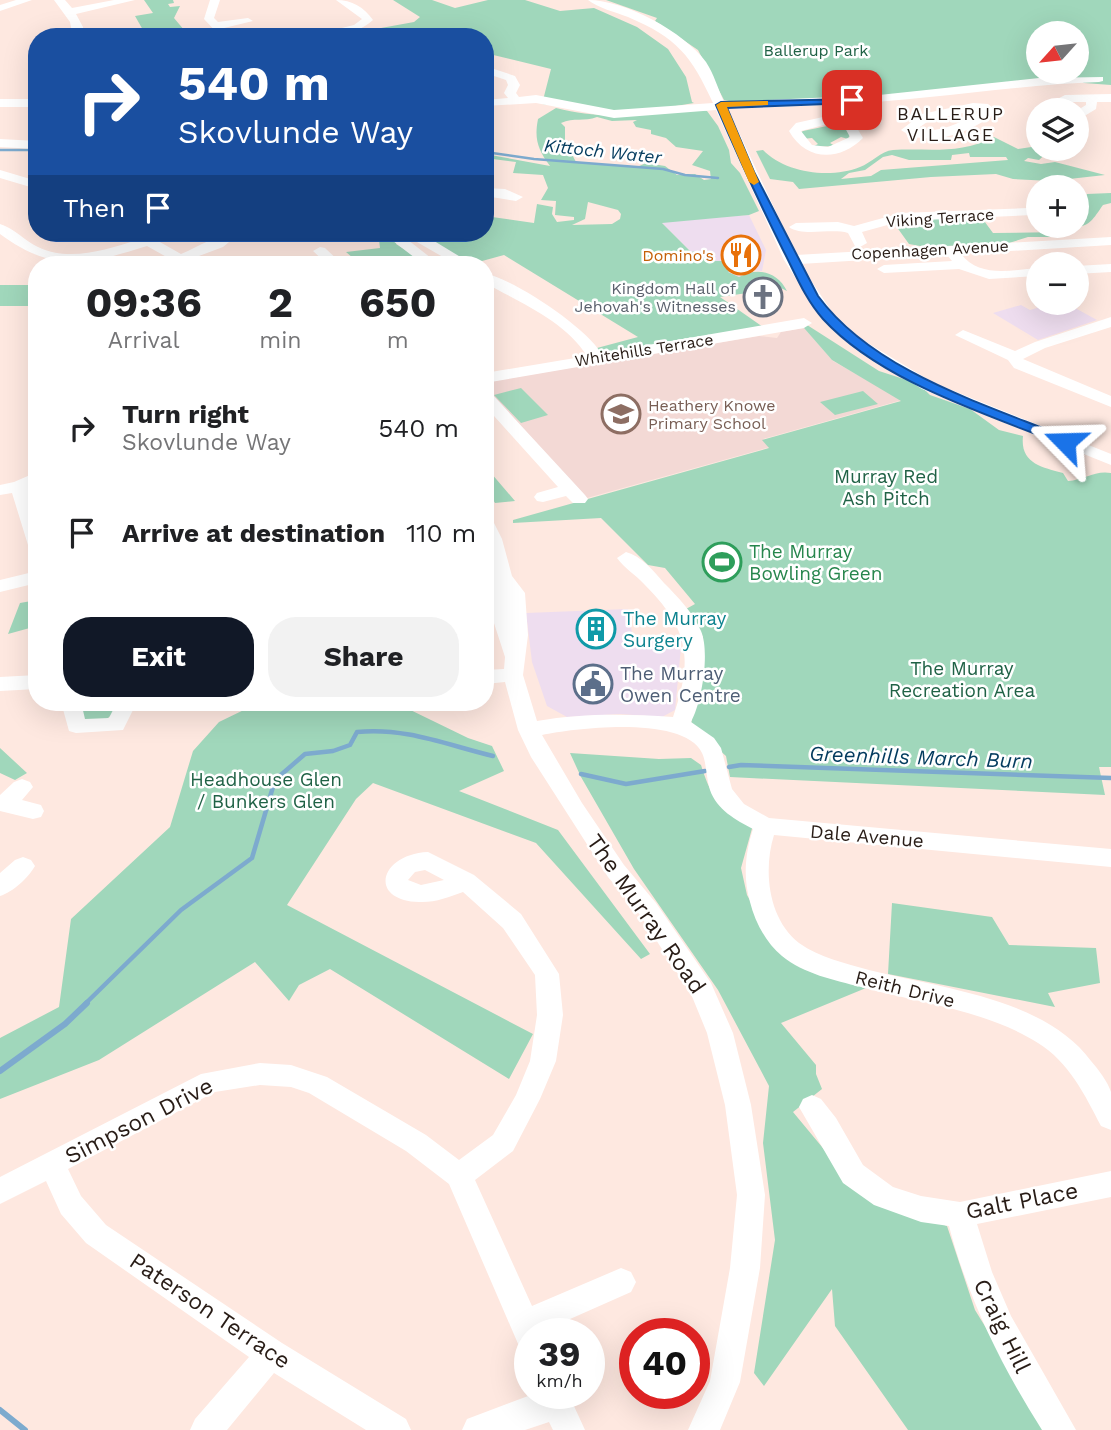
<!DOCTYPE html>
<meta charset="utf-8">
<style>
body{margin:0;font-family:"Work Sans",sans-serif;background:#f2f2f2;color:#202124;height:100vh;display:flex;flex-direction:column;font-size:26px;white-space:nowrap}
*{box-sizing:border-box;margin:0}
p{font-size:23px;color:#757577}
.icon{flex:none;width:38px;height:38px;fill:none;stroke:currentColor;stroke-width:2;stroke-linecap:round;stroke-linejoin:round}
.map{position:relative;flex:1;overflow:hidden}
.drawer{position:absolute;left:28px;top:256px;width:466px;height:455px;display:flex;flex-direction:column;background:#fff;border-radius:28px;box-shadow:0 7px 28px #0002}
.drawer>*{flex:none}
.guide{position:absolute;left:28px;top:28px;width:466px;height:214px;border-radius:28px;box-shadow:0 7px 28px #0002;background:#1a4fa0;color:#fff;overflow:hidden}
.needle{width:46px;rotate:243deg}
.fabs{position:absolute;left:1026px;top:21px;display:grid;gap:14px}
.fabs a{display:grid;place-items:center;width:63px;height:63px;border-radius:50%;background:#fff;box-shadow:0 7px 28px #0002;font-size:35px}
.speed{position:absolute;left:514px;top:1318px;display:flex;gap:14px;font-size:35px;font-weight:700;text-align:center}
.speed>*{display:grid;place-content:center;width:91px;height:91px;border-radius:50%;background:#fff;box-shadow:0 7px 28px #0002;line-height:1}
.speed small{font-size:18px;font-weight:400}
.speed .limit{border:10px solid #d22;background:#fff;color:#111}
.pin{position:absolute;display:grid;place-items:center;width:60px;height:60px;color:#fff;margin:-30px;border-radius:14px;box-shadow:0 4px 10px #0006}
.me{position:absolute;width:77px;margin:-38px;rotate:292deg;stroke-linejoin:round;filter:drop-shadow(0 0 5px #0008)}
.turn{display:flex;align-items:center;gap:24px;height:147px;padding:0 35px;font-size:32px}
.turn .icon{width:91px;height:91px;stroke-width:2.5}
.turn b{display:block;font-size:49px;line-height:60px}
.then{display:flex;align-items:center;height:66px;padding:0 35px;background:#0003;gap:14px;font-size:26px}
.eta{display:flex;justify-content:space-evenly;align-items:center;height:119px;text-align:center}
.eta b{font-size:42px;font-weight:700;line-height:49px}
.action{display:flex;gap:14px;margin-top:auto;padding:14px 35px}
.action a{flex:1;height:80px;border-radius:28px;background:#111827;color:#fff;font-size:28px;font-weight:700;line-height:80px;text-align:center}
.action a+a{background:#f2f2f2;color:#202124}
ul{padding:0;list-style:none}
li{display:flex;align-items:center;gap:21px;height:105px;padding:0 35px}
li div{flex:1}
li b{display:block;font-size:26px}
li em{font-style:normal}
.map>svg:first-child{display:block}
.commercial{fill:#eeddef}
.education{fill:#f3d9d5}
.green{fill:#a0d7bb;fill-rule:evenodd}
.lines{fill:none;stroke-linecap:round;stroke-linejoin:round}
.stream-far2{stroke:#7daace;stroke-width:2.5}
.stream-far1{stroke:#7daace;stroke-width:4.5}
.stream{stroke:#7daace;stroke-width:6}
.minor{fill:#fff;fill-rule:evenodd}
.route{fill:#1a73e8;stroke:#114b97;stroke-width:2}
.slow{fill:#f59e0b}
.labels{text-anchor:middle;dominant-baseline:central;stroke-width:5;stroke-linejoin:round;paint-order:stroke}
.far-park-label{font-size:16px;fill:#206246;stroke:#fff}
.far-street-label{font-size:16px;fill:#281c16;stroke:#fff}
.far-food-label{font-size:16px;fill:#c56008;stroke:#fff;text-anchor:end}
.far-worship-label{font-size:16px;fill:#5b616d;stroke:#fff;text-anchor:end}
.far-education-label{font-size:16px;fill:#785e54;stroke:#fff;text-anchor:start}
.far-neighbourhood-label{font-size:18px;letter-spacing:2px;fill:#281c16;stroke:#fff}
.far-water-label{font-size:18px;font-style:italic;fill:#033b5e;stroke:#fff}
.park-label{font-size:19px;fill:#206246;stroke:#fff}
.leisure-label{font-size:19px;fill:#27864d;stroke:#fff;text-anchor:start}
.culture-label{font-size:19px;fill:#0d838f;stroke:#fff;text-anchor:start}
.service-label{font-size:19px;fill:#4e5e75;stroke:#fff;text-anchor:start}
.street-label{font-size:19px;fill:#281c16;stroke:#fff}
.water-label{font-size:21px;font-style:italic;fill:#033b5e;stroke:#fff}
.near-street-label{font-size:23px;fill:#281c16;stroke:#fff}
</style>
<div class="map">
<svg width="1111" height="1430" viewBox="0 0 1111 1430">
<rect width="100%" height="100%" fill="#fee8e0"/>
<path class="commercial" d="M749,215L766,250L762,271L751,270L739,277L727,272L736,267L701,258L691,252L661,222Z
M1054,303H1066L1097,320L1038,340L993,313L1021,305L1030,310Z
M628,609L633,639L682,637L675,710L662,717L620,714L567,717L547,706L532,662L526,613Z"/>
<path class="education" d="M804,328L833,361L902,400L763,439L770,447L587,498L485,388V382L759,336L777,338L781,332Z"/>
<path class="green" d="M144,0H173L174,3L168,4L170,7L180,6L174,18L190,37H161L158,34L113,37L112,34L143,30L135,16L153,13Z
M393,0H432L455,8L488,0H525L560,11L594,8L637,27L668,49L686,77L692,102L694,103L627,114L542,104L551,69L485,53V37H385L392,35L381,28L414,22L420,17Z
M606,0H1111V85L1084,83L1077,78L881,97L734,102L724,100L698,50L655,21L657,18ZM1038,33H1076V72H1038Z
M556,108C605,121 646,113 695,108L707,111L718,126L729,150L731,163L740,173L759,211L749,215L662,223L691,252L697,251L701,258H714L715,261H729L737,267L728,272L739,277C757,267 777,271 787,291L781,288L720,297L763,327L600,355L597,348L638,337L504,255L471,264L445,252L431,238L433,233H485V216L534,223L537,204L553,207L552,214L557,222L574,220V217L555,215L556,201L541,200L548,188L543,175L513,173L516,162L485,158V154L550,166C538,150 534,139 538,119ZM597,117L612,121L637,120L633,122L636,127L651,130V134L666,138L676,147L703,151L692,165L710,171L711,179L704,180L695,174L677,175L665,166L646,163L637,167L576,162L565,141V127L561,123C574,117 584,122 597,117ZM588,202L618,210L621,214L620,219L612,224L572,225L585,219Z
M827,126L847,129L850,135L848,139L841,137L830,143L835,146L812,147L818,144L812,138L802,139L800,133L803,131Z
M994,137L1018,149L1038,146V149H1051L1039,160L1028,158L1024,161L1041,164L1055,162L1105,175L1051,181L1013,179L996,174L931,177L799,189L793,182L770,179L756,151L763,150C785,173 830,179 860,167C871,163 881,151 893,150C931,148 959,155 994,137ZM969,153L970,157H1006L1008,160L881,170L871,176L841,179L849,173L865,170L883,157L892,155L909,160H951L952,155Z
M1111,193V203L1103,205C1095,216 1089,229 1074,226L1076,216L1082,214L1076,204L1087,194Z
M979,214L993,233L1064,232L1061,237H1028L1009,243L925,247L909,244L891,219Z
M371,233H402L396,244L423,261L440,257L445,261L429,264H360L346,252L380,248L379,240Z
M0,285H35L28,306H0Z
M804,323L879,371L919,384L930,395L970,409L999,430L1023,436C1020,463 1041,467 1063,473L1068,481C1084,480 1095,470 1111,473V767H1099L1105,795L730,777L726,756L691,725L703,637L686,609L695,604L665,568L648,565L601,518L513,523V520L769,448L762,440L901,401L832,360L804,328Z
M521,388L548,415L521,423L494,395Z
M863,391L878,404L835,415L820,402Z
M485,466L515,501L495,503L485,487Z
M37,600V626L8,634L20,603Z
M77,702H119C108,724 105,721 82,720Z
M270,702H394L468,738L492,746L504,771L459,791L558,830L650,954L641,959L536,843L373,783L356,799L287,905L533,1034L509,1079L330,969L299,985L289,1001L255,962L99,1060L0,1099V1038L59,1007L71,919L170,827L193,751L219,722L252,706Z
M0,748L27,773L15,780L0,773Z
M570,753L659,759L691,758L701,765C712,800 720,809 753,825L741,868L747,895L769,935L866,988L781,1023L816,1065V1074L822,1089L793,1112L832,1159L869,1196L947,1226L975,1310L1049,1430H908L835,1326L832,1289L764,1386L754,1373L775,1240L763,1143L769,1086L718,990L634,869L581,777Z
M892,903L992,917L1009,945L1096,948L1100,983L1048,993L1055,1007L888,974Z"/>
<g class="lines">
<path class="stream-far2" d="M0,150H37
M485,152L534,159L663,169L685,175L718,178"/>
<path class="stream-far1" d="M729,767L741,765L1111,778
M581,774L626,784L705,771
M85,1004L181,910L252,858L275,780L305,754L333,751L350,745L357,732C405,727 447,745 493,756"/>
<path class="stream" d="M0,1071L65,1024L87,1003
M0,1410L25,1430"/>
<path class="minor" d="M16,0H32L0,11V5Z
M54,0H65L72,8L114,0H135L76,14L83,27V37H73L70,22Z
M210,0H220L214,18L218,22L248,18L253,21L224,28L232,37H221L204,19Z
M336,0C352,0 364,7 373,20C356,36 327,37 305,37L354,25L362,19Z
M588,0C625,0 684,32 706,62C714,74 718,89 724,102L879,95L1039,78L1103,77V81L1099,82C1011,85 924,101 836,104L843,114L857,117V128L863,138C839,162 806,161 789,131L796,123L832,115L825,105L728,109L796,255L1111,237V245L961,254C979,278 1011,270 1038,268V276L989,279L959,269L884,273L877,269L884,265L952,261L947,255L800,264L832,312L861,339L934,383L1111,454V465L922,389L851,345L821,318L784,260L716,110L614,118L536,103L485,106V100L508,98L504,93L508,85L506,80L485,73V66L515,76L520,85L516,93L519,97L536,95L614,110L713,103C691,55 677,38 628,17C615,12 598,8 588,0ZM839,121L846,122L845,128L850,137L828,147L812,145L801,131Z
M1111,94V102H1097L1096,109L1076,121V111L1086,105V102H1067L1051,110H1038V112L1036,110L1065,95Z
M0,99H37V107H0Z
M973,103L988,104L997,111C976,131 927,150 901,130L922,114ZM973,111H982C961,122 941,134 917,129L930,120Z
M0,139L37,141V149L0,147Z
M0,170L37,181V189L0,178Z
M485,188L505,189L523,197L516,201L485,196Z
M1028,208L1035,212L1033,215L902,221L862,232L867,243L860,247L855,246L848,233C831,228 802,237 789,227L796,223L838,222L854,226L901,213Z
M0,224C14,228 25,241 38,247C69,262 106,250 137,240L130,233H144L181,254C200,246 220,232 240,233L223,247L191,259L196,264H179L147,246C87,265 53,273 0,234Z
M400,233H421L472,264H455L410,238L408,240L431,258L429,261H419L393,241Z
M320,247L325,248L342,264H327L313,251Z
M1111,264V272L1076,274V266Z
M485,273C516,281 584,326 601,353L804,318L812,323L804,328L485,383V373L587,356C565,321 519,302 485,283Z
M1111,317V327L1045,348L1023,359L1111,396V407L1014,368L1008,360L955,335L963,330L968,332L1015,351L1035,342Z
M485,391L491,393L585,495L588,499L585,503H573L566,496L543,502L537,501L534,497L537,493L558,487L485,406Z
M37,425V468L28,463L29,430Z
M37,472V484L28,489L37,515V550L28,545L12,493L0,495V485L14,482Z
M485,518L494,523L502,539L512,576L525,593L528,635L523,675L537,721C583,713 626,714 673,717C694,657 688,628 644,584C636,575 624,568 617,558L626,552C641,556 654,571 664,583C678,597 693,613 701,631C710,652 702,702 691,722L714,738L721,748L732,789L744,804L769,818L1111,849V867L774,835C763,870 768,919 799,943C820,958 845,963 869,970C939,988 1045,998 1091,1061C1098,1069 1108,1082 1111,1092C1111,1103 1111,1118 1111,1130L1101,1126C1085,1095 1069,1062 1038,1043C986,1010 919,1003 861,987C834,980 804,974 782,956C766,943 755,922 750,902C743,877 745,854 753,829C736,820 717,810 710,790C706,778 707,764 702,753C684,715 576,728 542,735L582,803L624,865L656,903L711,983L733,1033L751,1105L765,1195L760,1268L740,1382L720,1430H688L710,1381L730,1268L737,1195L725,1105L707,1033L691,994L640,915L608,877L531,757L518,730L505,682L485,684V670L504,669L505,657L492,617L494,576L485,543Z
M37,571V583L0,592V580Z
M37,675V689L0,691V677Z
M61,702H81L85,719L109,718L117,702H137L123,730L76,733L69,731Z
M22,779L30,782L33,787L22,800L41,805L44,811L41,817L33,819L0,811V795L14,782Z
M428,852L474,875L521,914L559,974L563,1015L556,1061L540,1099L513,1151L475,1180L532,1306L621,1268L631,1272L636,1282L631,1292L543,1331L544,1334H530V1351L519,1346L449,1184L406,1151L309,1093L291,1087L260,1085L215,1092L68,1169L81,1196L106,1225L282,1343L406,1419L411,1430H366L274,1373L227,1430H190L195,1419L249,1357L86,1243L61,1214L46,1181L0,1204V1177L201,1074L260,1063L291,1065L327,1077L426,1135L459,1160L493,1135L516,1095L530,1061L537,1015L535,975L503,928L463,892C449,897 434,903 419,902C367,900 380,854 428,852ZM425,870L444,880L421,885L408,880L415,872Z
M23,857L31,860L35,866C28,878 13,892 0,896V873L15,860Z
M812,1095L821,1099L836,1118L863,1165L893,1187L921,1196L960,1202L1111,1171V1197L977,1224L992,1272L1011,1316L1076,1430H1042C1002,1367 968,1299 949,1226L921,1222L874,1205L843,1183L799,1107L803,1099Z
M536,1393H568L585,1430H553L549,1422L525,1430H462L467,1419Z"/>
</g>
<path class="route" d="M856,99L857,100L852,103L727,108L754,172L818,296C874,372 985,404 1070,439V444H1061C984,413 880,381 823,319C805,299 795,273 783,250C759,202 737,154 716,105L721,102Z"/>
<path class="slow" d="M765,101H768V105L727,107L759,182L754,185L749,182L716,105L721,102Z"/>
<defs>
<symbol id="restaurant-ring" viewBox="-11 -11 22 22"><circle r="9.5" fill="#fff" stroke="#e8710a" stroke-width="1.5"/><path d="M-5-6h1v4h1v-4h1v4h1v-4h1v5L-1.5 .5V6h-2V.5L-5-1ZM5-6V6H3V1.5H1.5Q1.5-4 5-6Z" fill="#e8710a"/></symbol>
<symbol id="church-ring" viewBox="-11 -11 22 22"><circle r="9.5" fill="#fff" stroke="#6b7280" stroke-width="1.5"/><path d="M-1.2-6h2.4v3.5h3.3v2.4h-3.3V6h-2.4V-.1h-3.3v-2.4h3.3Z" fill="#6b7280"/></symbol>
<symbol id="school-ring" viewBox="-11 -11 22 22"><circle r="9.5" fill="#fff" stroke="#8d6e63" stroke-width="1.5"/><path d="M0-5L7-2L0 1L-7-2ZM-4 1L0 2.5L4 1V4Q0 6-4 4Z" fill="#8d6e63"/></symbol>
<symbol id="stadium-ring" viewBox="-11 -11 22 22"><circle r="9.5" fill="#fff" stroke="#2e9e5b" stroke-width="1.5"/><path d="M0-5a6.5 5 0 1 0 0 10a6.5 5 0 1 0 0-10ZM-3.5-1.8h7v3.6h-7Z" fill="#2e9e5b"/></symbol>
<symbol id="building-ring" viewBox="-11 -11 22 22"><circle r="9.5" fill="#fff" stroke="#0f9aa8" stroke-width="1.5"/><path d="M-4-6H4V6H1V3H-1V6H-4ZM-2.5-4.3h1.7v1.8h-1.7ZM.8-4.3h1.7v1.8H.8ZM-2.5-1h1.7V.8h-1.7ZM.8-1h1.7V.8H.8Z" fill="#0f9aa8"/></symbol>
<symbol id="civic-ring" viewBox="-11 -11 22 22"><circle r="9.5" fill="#fff" stroke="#5c6f8a" stroke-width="1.5"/><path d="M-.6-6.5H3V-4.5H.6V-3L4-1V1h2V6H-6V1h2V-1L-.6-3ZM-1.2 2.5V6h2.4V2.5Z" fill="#5c6f8a"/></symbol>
</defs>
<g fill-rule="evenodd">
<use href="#restaurant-ring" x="719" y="233" width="44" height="44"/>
<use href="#church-ring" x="741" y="275" width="44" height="44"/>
<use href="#school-ring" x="599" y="392" width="44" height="44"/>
<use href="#stadium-ring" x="700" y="540" width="44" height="44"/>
<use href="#building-ring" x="574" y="607" width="44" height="44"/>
<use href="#civic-ring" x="571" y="662" width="44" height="44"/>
</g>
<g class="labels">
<g class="far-park-label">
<text x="816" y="50">Ballerup Park</text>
</g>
<g class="far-street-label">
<text transform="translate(940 218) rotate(-4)">Viking Terrace</text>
<text transform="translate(930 250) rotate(-3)">Copenhagen Avenue</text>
<text transform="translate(644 350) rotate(-9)">Whitehills Terrace</text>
</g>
<g class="far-food-label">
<text x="714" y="255">Domino's</text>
</g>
<g class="far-worship-label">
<text x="736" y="288">Kingdom Hall of<tspan x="736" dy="18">Jehovah's Witnesses</tspan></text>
</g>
<g class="far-education-label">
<text x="648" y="405">Heathery Knowe<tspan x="648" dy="18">Primary School</tspan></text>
</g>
<g class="far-neighbourhood-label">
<text x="951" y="113">BALLERUP<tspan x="951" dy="21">VILLAGE</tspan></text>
</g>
<g class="far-water-label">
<text transform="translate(603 151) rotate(6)">Kittoch Water</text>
</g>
<g class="park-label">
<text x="886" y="476">Murray Red<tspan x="886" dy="22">Ash Pitch</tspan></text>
<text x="962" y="668">The Murray<tspan x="962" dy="22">Recreation Area</tspan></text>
<text x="266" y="779">Headhouse Glen<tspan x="266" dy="22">/ Bunkers Glen</tspan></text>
</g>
<g class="leisure-label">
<text x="749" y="551">The Murray<tspan x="749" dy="22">Bowling Green</tspan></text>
</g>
<g class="culture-label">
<text x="623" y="618">The Murray<tspan x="623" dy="22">Surgery</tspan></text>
</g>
<g class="service-label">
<text x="620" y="673">The Murray<tspan x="620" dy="22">Owen Centre</tspan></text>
</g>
<g class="street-label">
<text transform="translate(867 836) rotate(5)">Dale Avenue</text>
<text transform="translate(905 989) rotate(14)">Reith Drive</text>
</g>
<g class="water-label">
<text transform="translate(921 757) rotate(2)">Greenhills March Burn</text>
</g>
<g class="near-street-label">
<text transform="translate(646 914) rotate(55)">The Murray Road</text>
<text transform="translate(139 1121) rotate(-27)">Simpson Drive</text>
<text transform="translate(1022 1201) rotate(-11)">Galt Place</text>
<text transform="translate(210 1311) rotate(34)">Paterson Terrace</text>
<text transform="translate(1002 1326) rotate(64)">Craig Hill</text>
</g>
</g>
</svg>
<div class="fabs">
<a><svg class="needle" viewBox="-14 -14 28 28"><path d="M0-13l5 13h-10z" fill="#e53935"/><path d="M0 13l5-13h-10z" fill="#757577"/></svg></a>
<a><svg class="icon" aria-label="layers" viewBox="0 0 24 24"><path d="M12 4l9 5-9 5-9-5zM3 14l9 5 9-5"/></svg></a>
<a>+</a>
<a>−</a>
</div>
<div class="speed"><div>39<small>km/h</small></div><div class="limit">40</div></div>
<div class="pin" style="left:852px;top:100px;background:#d93025"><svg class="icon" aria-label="arrive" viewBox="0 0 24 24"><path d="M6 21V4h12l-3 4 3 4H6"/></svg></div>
<svg class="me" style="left:1065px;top:442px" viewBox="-20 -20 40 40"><path d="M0-17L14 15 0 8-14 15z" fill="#1a73e8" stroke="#fff" stroke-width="4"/></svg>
<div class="guide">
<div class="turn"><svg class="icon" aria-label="right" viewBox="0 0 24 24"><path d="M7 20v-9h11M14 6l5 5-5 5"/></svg><div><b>540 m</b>Skovlunde Way</div></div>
<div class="then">Then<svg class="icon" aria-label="arrive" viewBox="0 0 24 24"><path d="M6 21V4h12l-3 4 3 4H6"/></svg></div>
</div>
<section class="drawer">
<div class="eta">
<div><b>09:36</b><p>Arrival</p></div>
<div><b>2</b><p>min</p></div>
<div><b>650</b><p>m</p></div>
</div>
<ul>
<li><svg class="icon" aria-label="right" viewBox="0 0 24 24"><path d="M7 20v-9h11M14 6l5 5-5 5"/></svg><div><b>Turn right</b><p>Skovlunde Way</p></div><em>540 m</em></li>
<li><svg class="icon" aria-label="arrive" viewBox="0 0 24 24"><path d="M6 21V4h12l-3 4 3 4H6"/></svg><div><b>Arrive at destination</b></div><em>110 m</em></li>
</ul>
<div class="action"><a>Exit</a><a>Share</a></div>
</section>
</div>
